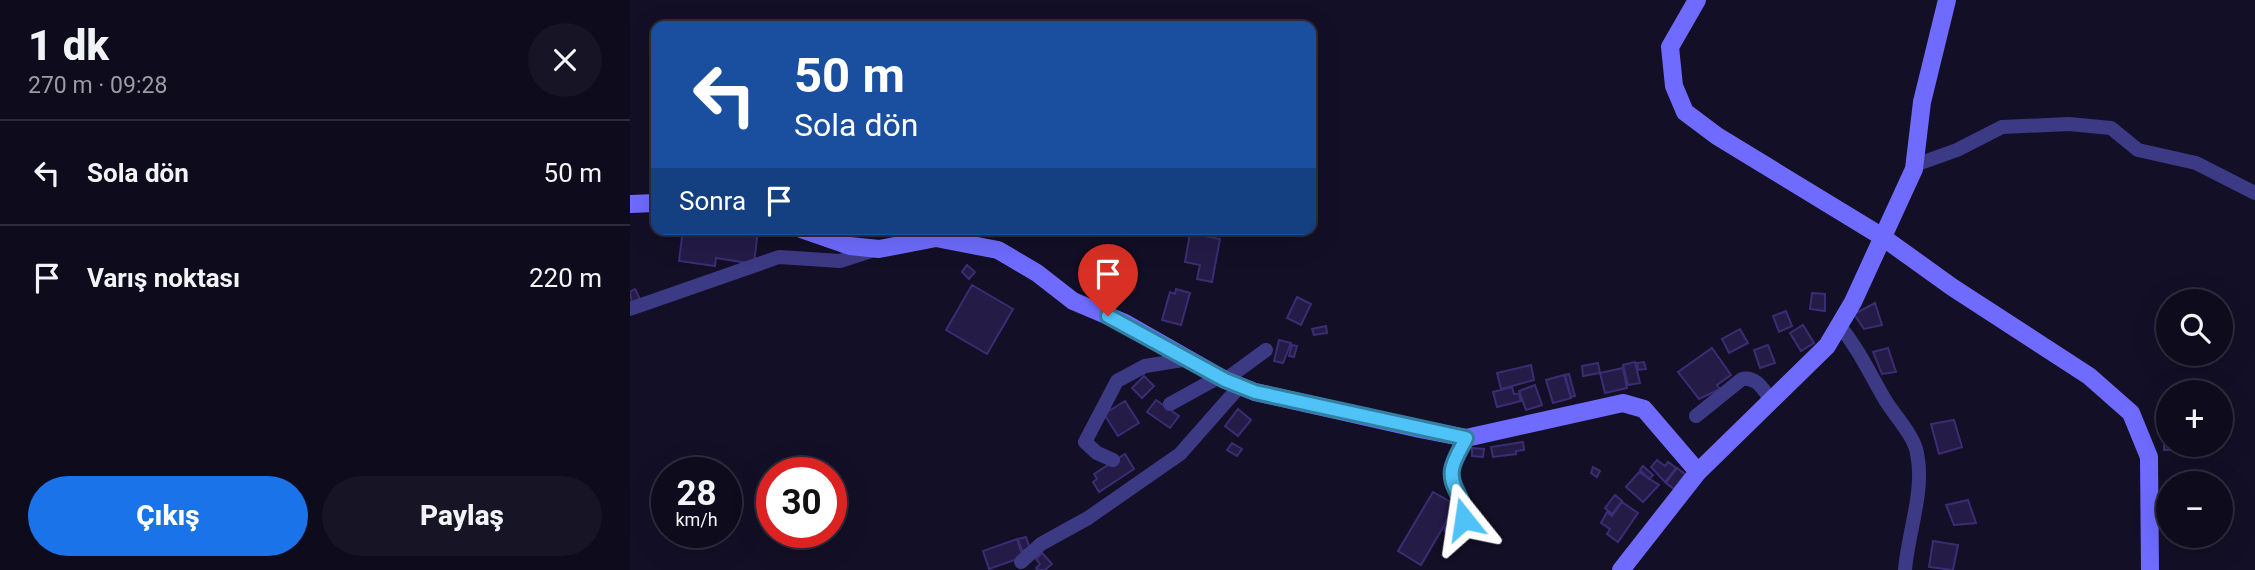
<!DOCTYPE html>
<html lang="tr">
<meta charset="utf-8">
<style>
body{margin:0;font-family:Roboto,sans-serif;background:#171425;color:#f1f3f6;height:100vh;display:flex;flex-direction:column;font-size:26px;white-space:nowrap}
*{box-sizing:border-box;margin:0}
p{font-size:23px;color:#9b9ba3}
.icon{flex:none;width:38px;height:38px;fill:none;stroke:currentColor;stroke-width:2;stroke-linecap:round;stroke-linejoin:round}
.map{position:relative;flex:1;overflow:hidden}
.details{display:flex;flex-direction:column;background:#0e0b1c;width:630px}
.details>*{flex:none}
.top-card{position:absolute;left:21px;top:21px;width:665px;height:214px;border-radius:14px;box-shadow:0 7px 28px #0002,0 0 0 2px #2e2b3b;background:#1a4fa0;color:#fff;overflow:hidden}
.fabs{position:absolute;left:1526px;top:289px;display:grid;gap:14px}
.fabs a{display:grid;place-items:center;width:77px;height:77px;border-radius:50%;background:#0e0b1c;box-shadow:0 7px 28px #0002,0 0 0 2px #2e2b3b;font-size:35px}
.speed{position:absolute;left:21px;top:457px;display:flex;gap:14px;font-size:35px;font-weight:700;text-align:center}
.speed>*{display:grid;place-content:center;width:91px;height:91px;border-radius:50%;background:#0e0b1c;box-shadow:0 7px 28px #0002,0 0 0 2px #2e2b3b;line-height:1}
.speed small{font-size:18px;font-weight:400}
.speed .limit{border:10px solid #d22;background:#fff;color:#111}
.pin{position:absolute;display:grid;place-items:center;width:60px;height:60px;color:#fff;margin:-72px -30px;border-radius:50% 50% 50% 0;rotate:-45deg;box-shadow:0 0 7px #0007}
.pin .icon{rotate:45deg}
.me{position:absolute;width:77px;margin:-38px;rotate:345deg;stroke-linejoin:round;filter:drop-shadow(0 0 5px #0008)}
.turn{display:flex;align-items:center;gap:24px;height:147px;padding:0 28px;font-size:32px}
.turn .icon{width:91px;height:91px;stroke-width:2.5}
.turn b{display:block;font-size:49px;line-height:60px}
.then{display:flex;align-items:center;height:66px;padding:0 28px;background:#0003;gap:14px;font-size:26px}
.round{display:grid;place-items:center;flex:none;width:74px;height:74px;border-radius:37px;background:#171425}
.summary{display:flex;align-items:center;justify-content:space-between;height:119px;padding:0 28px}
h1{font-size:42px;font-weight:800;line-height:52px}
.primary-button{display:flex;gap:14px;margin-top:auto;padding:14px 28px}
.primary-button a{flex:1;height:80px;border-radius:42px;background:#1a73e8;color:#fff;font-size:28px;font-weight:800;line-height:80px;text-align:center}
.primary-button a+a{background:#171425;color:#f1f3f6}
ul{padding:0;list-style:none}
li{display:flex;align-items:center;gap:21px;height:105px;padding:0 28px;border-top:2px solid #2e2b3b}
li div{flex:1}
li b{display:block;font-size:26px}
li em{font-style:normal}
main{display:flex;flex:1;min-height:0}
.map>svg:first-child{display:block}
.building{fill:#241b47;stroke:#3b2d73;stroke-width:2}
.lines{fill:none;stroke-linecap:round;stroke-linejoin:round}
.street{stroke:#3d3a85;stroke-width:14}
.secondary{stroke:#6f6bff;stroke-width:18}
.route-casing{stroke:#337fa1;stroke-width:18}
.route{stroke:#4fc3f7;stroke-width:12}
</style>
<main>
<section class="details">
<div class="summary"><div><h1>1 dk</h1><p>270 m · 09:28</p></div><a class="round"><svg class="icon" aria-label="close" viewBox="0 0 24 24"><path d="M6 6l12 12M18 6L6 18"/></svg></a></div>
<ul>
<li><svg class="icon" aria-label="left" viewBox="0 0 24 24"><path d="M17 20v-9H6M10 6l-5 5 5 5"/></svg><div><b>Sola dön</b></div><em>50 m</em></li>
<li><svg class="icon" aria-label="arrive" viewBox="0 0 24 24"><path d="M6 21V4h12l-3 4 3 4H6"/></svg><div><b>Varış noktası</b></div><em>220 m</em></li>
</ul>
<div class="primary-button"><a>Çıkış</a><a>Paylaş</a></div>
</section>
<div class="map">
<svg width="1625" height="570" viewBox="0 0 1625 570">
<rect width="100%" height="100%" fill="#130f26"/>
<path class="building" d="M53,229H128L124,264L86,258L85,266L49,261Z
M560,233L590,239L582,282L567,279L570,265L555,262Z
M337,265L345,272L339,279L332,272Z
M342,285L383,309L357,354L316,330Z
M5,289L10,299L2,303L0,292Z
M546,289L560,293L551,325L532,320L540,292L545,294Z
M1182,293L1195,294V311L1180,309Z
M667,297L681,304L671,325L657,318Z
M1245,303L1252,325L1234,329L1224,314Z
M1156,311L1162,326L1149,332L1143,316Z
M1173,325L1184,343L1171,351L1160,333Z
M696,326L697,333L684,335L682,329Z
M1110,329L1118,343L1099,353L1092,339Z
M649,340L661,343L653,363L644,361Z
M662,345L667,346L664,357L659,356Z
M1138,345L1145,363L1130,368L1124,350Z
M1082,348L1101,375L1087,385L1090,389L1069,399L1048,372Z
M1258,348L1266,372L1252,374L1243,352Z
M1005,362L1010,383L998,385L993,365Z
M1014,362L1016,369L1008,370L1007,363Z
M968,363L970,373L953,376L952,366Z
M901,365L904,380L871,389L867,373Z
M993,368L997,388L975,393L970,373Z
M939,374L945,396L941,397L935,375Z
M934,375L941,398L923,403L916,380Z
M514,376L524,386L512,398L502,388Z
M905,385L912,405L896,410L889,391Z
M882,387L884,394L889,393L891,401L867,407L863,392Z
M526,400L549,416L540,428L517,412Z
M495,401L509,423L488,436L474,414Z
M608,409L621,420L608,436L595,426Z
M1324,420L1332,447L1309,454L1301,424Z
M1534,425L1538,426V444H1557V450H1534Z
M893,442L894,450L886,451V454L863,457L861,447Z
M602,443L612,449L607,456L597,450Z
M842,448L854,449L853,457L842,456Z
M495,454L504,469L469,492L463,482L467,479L464,474Z
M1027,460L1035,466L1038,462L1046,468L1035,482L1021,467Z
M1013,466L1023,475L1019,479L1010,470Z
M963,467L970,471L967,477L961,473Z
M1047,468L1055,474L1044,489L1036,483Z
M1009,472L1029,485L1013,502L996,487Z
M803,492L826,505L791,565L768,551Z
M985,495L992,501L982,514L975,508Z
M1338,500L1346,523L1324,525L1316,505Z
M992,502L1008,513L988,542L977,534L980,529L971,523L977,512L982,516Z
M396,537L400,549L392,551L388,539Z
M387,539L393,557L359,569L353,551Z
M1303,541L1328,545L1323,570L1299,567Z
M412,553L422,564L415,570H408L406,568L410,564L406,559Z"/>
<g class="lines">
<path class="street" d="M1285,165L1327,150L1372,127L1439,124L1481,128L1508,150L1566,163L1625,193
M0,309L149,257L210,261L244,250
M1209,325C1228,348 1239,372 1254,398C1263,414 1284,435 1287,453C1295,491 1278,532 1275,570
M595,380L636,350
M540,404L589,377
M1066,416L1112,379C1127,376 1134,391 1142,401
M483,460L467,453L455,442L487,381L515,366L559,359
M821,530L834,519C837,500 819,488 822,470C823,460 832,447 836,438
M391,562L411,544L458,518L550,454L610,386"/>
<path class="secondary" d="M1067,0L1040,47L1044,86L1055,112L1087,136L1251,236L1322,287L1459,376L1501,413L1519,457L1520,570
M0,204L26,203
M171,229L220,246L249,249L306,238L368,250L407,273L443,301L495,323L595,380L625,392L790,429L836,438L993,403L1014,409L1068,472
M991,570L1068,472L1197,346L1223,302L1284,169L1292,102L1317,0"/>
</g>
<g class="lines">
<defs>
<path id="route" d="M478,316L595,380L625,392L836,438C832,447 823,460 822,470C819,488 837,500 834,519"/>
</defs>
<use href="#route" class="route-casing"/>
<use href="#route" class="route"/>
</g>
</svg>
<div class="fabs">
<a><svg class="icon" aria-label="search" viewBox="0 0 24 24"><circle cx="10" cy="10" r="6"/><path d="M15 15l6 6"/></svg></a>
<a>+</a>
<a>−</a>
</div>
<div class="speed"><div>28<small>km/h</small></div><div class="limit">30</div></div>
<div class="pin" style="left:478px;top:316px;background:#d93025"><svg class="icon" aria-label="arrive" viewBox="0 0 24 24"><path d="M6 21V4h12l-3 4 3 4H6"/></svg></div>
<svg class="me" style="left:834px;top:519px" viewBox="-20 -20 40 40"><path d="M0-17L14 15 0 8-14 15z" fill="#4fc3f7" stroke="#fff" stroke-width="4"/></svg>
<div class="top-card">
<div class="turn"><svg class="icon" aria-label="left" viewBox="0 0 24 24"><path d="M17 20v-9H6M10 6l-5 5 5 5"/></svg><div><b>50 m</b>Sola dön</div></div>
<div class="then">Sonra<svg class="icon" aria-label="arrive" viewBox="0 0 24 24"><path d="M6 21V4h12l-3 4 3 4H6"/></svg></div>
</div>
</div>
</main>
